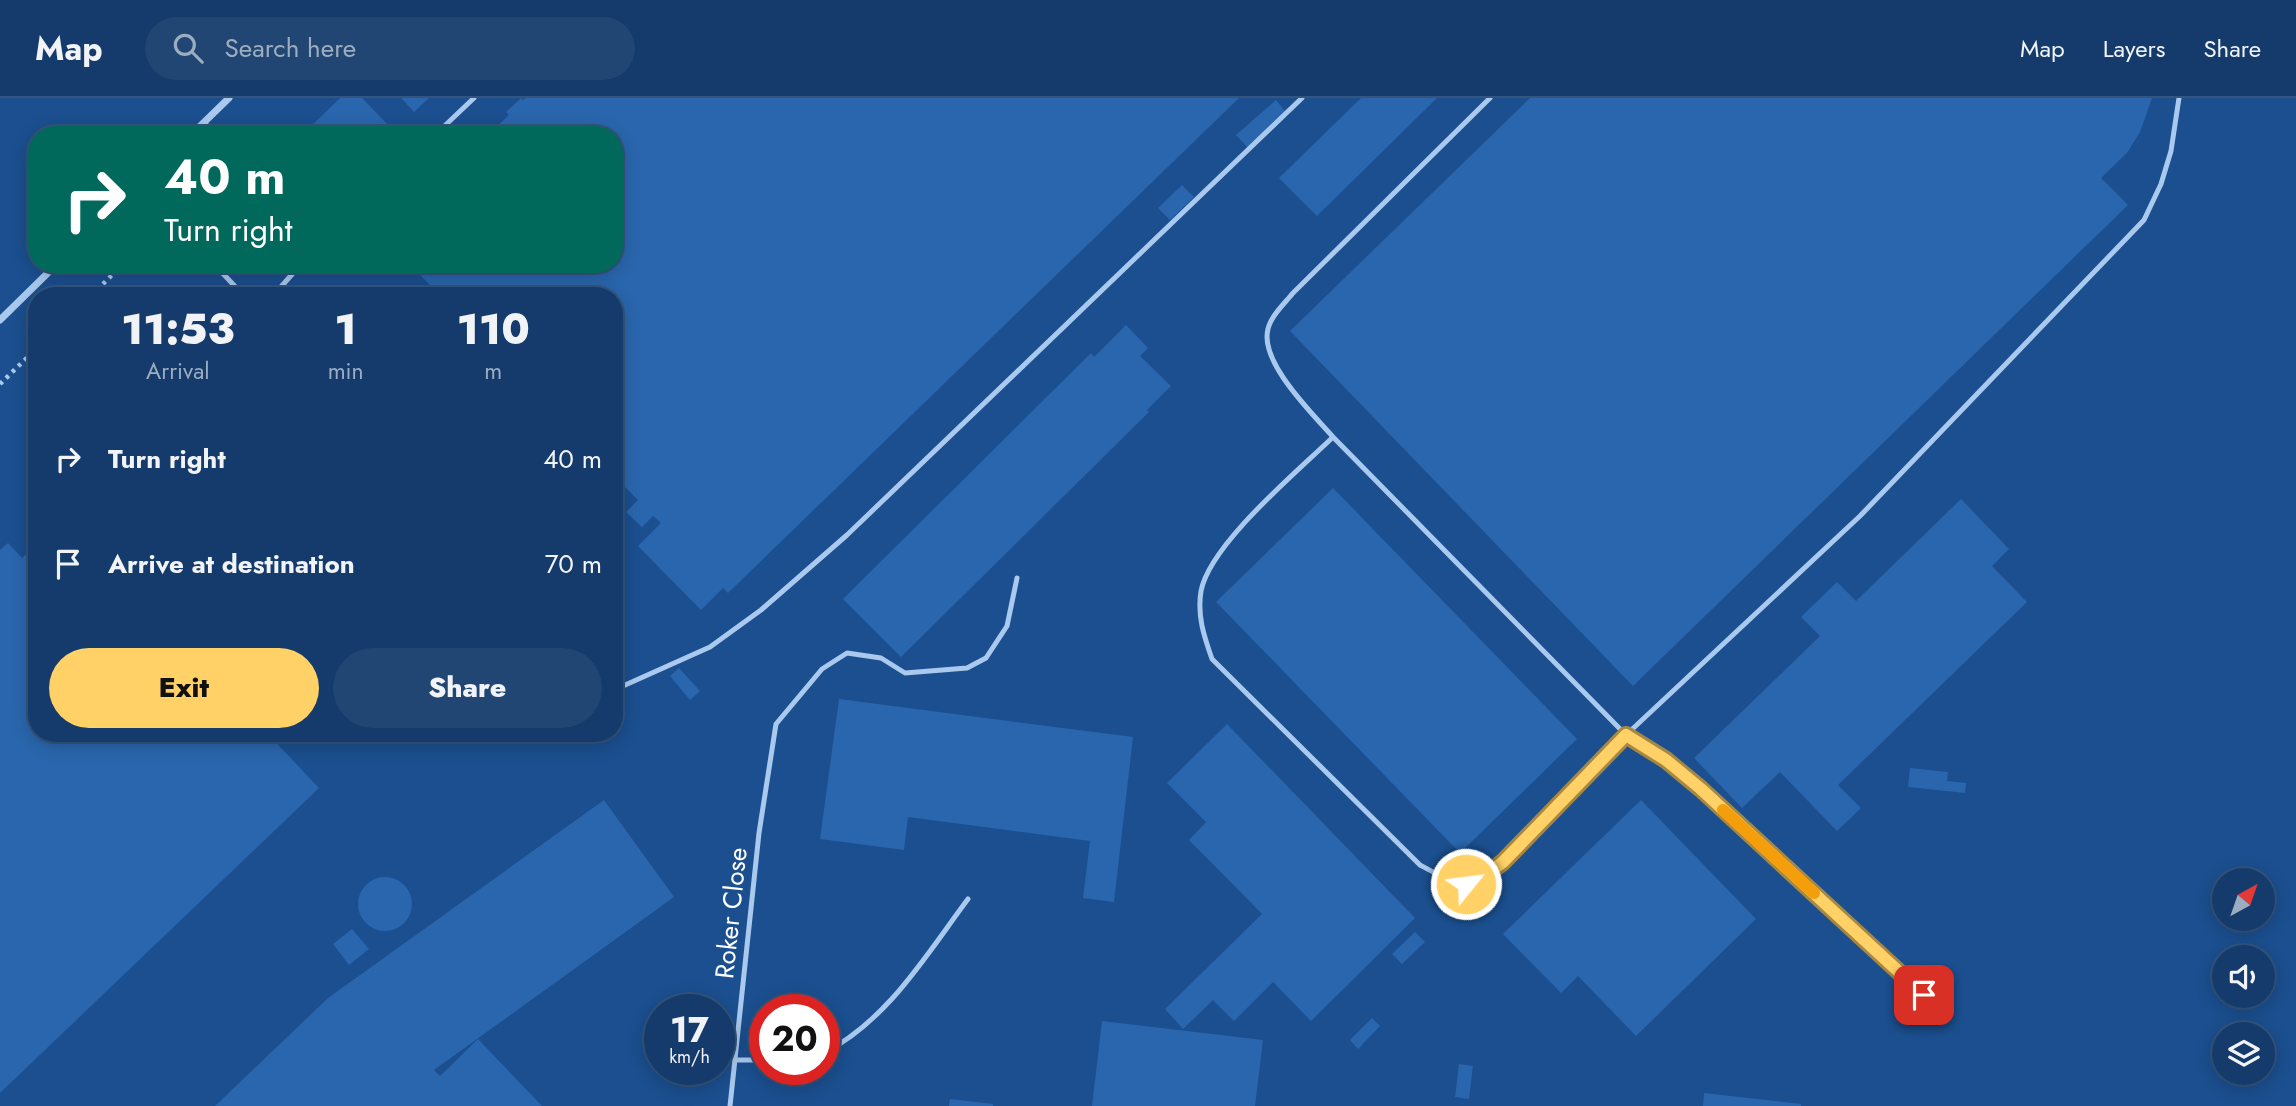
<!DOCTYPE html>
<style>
body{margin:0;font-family:Jost,sans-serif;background:#214673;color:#f1f3f6;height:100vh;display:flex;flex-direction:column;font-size:26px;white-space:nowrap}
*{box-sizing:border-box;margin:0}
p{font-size:23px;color:#9dadc1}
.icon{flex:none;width:38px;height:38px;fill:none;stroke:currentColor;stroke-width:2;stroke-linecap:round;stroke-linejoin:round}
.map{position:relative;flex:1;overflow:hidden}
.panel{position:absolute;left:28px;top:189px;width:595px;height:455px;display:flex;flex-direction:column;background:#143b6b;border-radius:28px;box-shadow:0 4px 18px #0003,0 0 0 2px #33557e}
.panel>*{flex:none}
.banner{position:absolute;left:28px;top:28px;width:595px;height:147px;border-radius:28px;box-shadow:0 4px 18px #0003,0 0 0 2px #33557e;background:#00695c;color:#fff;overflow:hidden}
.needle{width:46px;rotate:40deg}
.controls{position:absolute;left:2212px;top:770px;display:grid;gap:14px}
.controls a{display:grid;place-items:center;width:63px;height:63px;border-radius:50%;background:#143b6b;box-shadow:0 4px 18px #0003,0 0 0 2px #33557e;font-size:35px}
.speed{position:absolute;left:644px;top:896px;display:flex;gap:14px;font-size:35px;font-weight:700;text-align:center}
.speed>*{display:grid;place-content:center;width:91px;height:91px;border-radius:50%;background:#143b6b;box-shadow:0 4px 18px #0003,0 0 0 2px #33557e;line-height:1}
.speed small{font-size:18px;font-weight:400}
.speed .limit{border:10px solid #d22;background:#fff;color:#111}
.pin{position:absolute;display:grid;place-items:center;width:60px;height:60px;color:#fff;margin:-30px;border-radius:14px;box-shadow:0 4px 10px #0006}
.me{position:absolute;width:77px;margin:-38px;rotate:61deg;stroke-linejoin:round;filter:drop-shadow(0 0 5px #0008)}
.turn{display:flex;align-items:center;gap:24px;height:147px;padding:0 21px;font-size:32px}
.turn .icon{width:91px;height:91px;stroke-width:2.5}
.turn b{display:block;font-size:49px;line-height:60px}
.eta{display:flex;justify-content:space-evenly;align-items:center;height:119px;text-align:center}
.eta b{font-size:42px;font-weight:800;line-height:49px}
.cta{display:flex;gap:14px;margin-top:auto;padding:14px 21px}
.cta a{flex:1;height:80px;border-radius:42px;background:#ffd166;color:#111;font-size:28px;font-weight:800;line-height:80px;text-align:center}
.cta a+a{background:#214673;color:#f1f3f6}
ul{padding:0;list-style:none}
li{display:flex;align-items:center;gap:21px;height:105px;padding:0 21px}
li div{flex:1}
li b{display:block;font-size:26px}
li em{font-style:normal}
header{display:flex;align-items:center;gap:42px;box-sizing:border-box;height:98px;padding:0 35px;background:#143b6b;border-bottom:2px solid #33557e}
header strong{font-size:33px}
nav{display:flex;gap:38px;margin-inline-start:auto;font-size:24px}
.search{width:490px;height:63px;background:#214673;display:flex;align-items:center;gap:18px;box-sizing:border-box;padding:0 24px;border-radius:38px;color:#9dadc1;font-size:26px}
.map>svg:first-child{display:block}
.building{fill:#2a66ad}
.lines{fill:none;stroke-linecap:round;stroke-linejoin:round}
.path{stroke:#a9c9ee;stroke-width:4.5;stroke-dasharray:3.5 5;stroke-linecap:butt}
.service{stroke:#a9c9ee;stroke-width:5}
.minor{stroke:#a9c9ee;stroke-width:7}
.route-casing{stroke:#a68842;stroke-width:18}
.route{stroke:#ffd166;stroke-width:12}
.slow{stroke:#f59e0b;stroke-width:12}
.labels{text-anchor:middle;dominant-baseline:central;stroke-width:7;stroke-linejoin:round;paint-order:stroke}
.street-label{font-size:26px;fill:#fff;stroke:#1b4f8f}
</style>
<header>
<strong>Map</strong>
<div class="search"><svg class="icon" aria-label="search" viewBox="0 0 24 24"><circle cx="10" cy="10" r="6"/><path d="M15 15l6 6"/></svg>Search here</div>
<nav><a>Map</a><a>Layers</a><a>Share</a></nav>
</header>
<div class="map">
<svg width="2296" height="1008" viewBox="0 0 2296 1008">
<rect width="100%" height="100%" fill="#1b4f8f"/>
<path class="building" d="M340,0H362L394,33L391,37H302Z
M401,0H429L414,14Z
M521,0L523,2L526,0H1239L728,495L723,490L701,512L638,448L661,425L653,418L642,429L626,414L638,402L614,378V198H440L410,166H614V37H488L509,17L506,14Z
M1361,0H1437L1317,118L1279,80Z
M1530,0H2152L2140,34L2127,55L2101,80L2128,107L1633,588L1290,233Z
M1276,2L1287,16L1248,50L1236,37Z
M1182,87L1194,99L1170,122L1158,110Z
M1126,227L1148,250L1140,258L1171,288L1147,312L1149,314L901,559L843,501L1091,255L1094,259Z
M1333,390L1577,641L1460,755L1216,504Z
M1961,401L2009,451L1992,468L2027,504L1838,687L1861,710L1837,733L1780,674L1742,710L1694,660L1820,538L1801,519L1837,484L1856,503Z
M8,445L22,460L37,446V635H267L319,690L0,995V452Z
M679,570L700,593L690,602L670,578Z
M839,601L1133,639L1114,804L1083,800L1090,743L908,719L904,752L820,741Z
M1227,626L1415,820L1311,923L1273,884L1234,923L1213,902L1183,931L1165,911L1262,816L1189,742L1206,724L1167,685Z
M1910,670L1948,674L1947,683L1966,685L1965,695L1908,689Z
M604,702L674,799L434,972L440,978L478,941L542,1008H215L328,900Z
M1641,702L1756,821L1636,938L1578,878L1561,895L1503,836Z
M358 806a27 27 0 1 1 54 0a27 27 0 1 1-54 0Z
M352,831L369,851L349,867L333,846Z
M1415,834L1425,844L1402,866L1392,856Z
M1372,920L1380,928L1358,951L1350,942Z
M1102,923L1263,942L1255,1008H1092Z
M1459,966L1473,968L1469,1001L1455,999Z
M1704,995L1801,1006V1008H1703Z
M950,1001L993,1006V1008H949Z"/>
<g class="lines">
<path class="path" d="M91,198L123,166
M0,286L37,250"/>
<path class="service" d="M1490,0L1293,195C1284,206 1271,218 1268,231C1259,264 1313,316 1333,339L1626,637L1666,662L1701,691L1945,915
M204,24L215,37
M435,37L474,0
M214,166L244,198
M273,198L301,166
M1333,339C1297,374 1210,446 1201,493C1197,518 1204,538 1212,561L1420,767C1459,788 1467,793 1503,764L1626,637L1860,418L2144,122L2161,86L2171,53L2179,0
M614,592L710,549L761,512L847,437L1302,0
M446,635C468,645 494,643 516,635
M824,955C888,922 926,857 968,801
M735,962H765
M730,1008L759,735L776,626L822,571L847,555L881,560L905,575L967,570L986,560L1007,528L1017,480"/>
<path class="minor" d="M191,37L229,0
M0,222L57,166"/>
</g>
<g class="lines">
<defs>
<path id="route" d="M1466,786L1482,780L1503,764L1626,637L1666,662L1701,691L1924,897"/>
</defs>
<use href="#route" class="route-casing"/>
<use href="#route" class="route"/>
<path class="slow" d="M1723,712L1814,795"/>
</g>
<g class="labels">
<g class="street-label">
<text transform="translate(731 815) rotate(-84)">Roker Close</text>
</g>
</g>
</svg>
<div class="controls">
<a><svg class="needle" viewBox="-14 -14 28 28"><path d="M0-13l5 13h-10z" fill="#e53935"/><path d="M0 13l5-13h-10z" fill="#9dadc1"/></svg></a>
<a><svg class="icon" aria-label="sound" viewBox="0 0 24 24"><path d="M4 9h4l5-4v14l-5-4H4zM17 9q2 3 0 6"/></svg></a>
<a><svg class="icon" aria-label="layers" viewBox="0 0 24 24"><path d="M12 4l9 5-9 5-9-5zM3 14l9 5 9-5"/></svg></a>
</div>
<div class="speed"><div>17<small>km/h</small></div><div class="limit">20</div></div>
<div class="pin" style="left:1924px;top:897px;background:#d93025"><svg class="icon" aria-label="arrive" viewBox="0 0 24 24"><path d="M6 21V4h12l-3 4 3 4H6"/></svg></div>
<svg class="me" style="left:1466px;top:786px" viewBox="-20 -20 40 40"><circle r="17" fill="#ffd166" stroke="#fff" stroke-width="3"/><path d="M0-11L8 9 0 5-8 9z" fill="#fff"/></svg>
<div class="banner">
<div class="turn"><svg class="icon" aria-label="right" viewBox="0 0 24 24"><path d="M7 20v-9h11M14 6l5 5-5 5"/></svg><div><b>40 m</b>Turn right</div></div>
</div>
<section class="panel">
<div class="eta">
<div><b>11:53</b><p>Arrival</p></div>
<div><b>1</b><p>min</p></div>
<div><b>110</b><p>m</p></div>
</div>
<ul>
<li><svg class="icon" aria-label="right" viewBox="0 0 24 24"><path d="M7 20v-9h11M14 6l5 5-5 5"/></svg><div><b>Turn right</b></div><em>40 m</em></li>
<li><svg class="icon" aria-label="arrive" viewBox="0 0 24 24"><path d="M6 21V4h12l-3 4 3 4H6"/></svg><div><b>Arrive at destination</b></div><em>70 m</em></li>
</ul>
<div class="cta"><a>Exit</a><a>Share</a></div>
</section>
</div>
